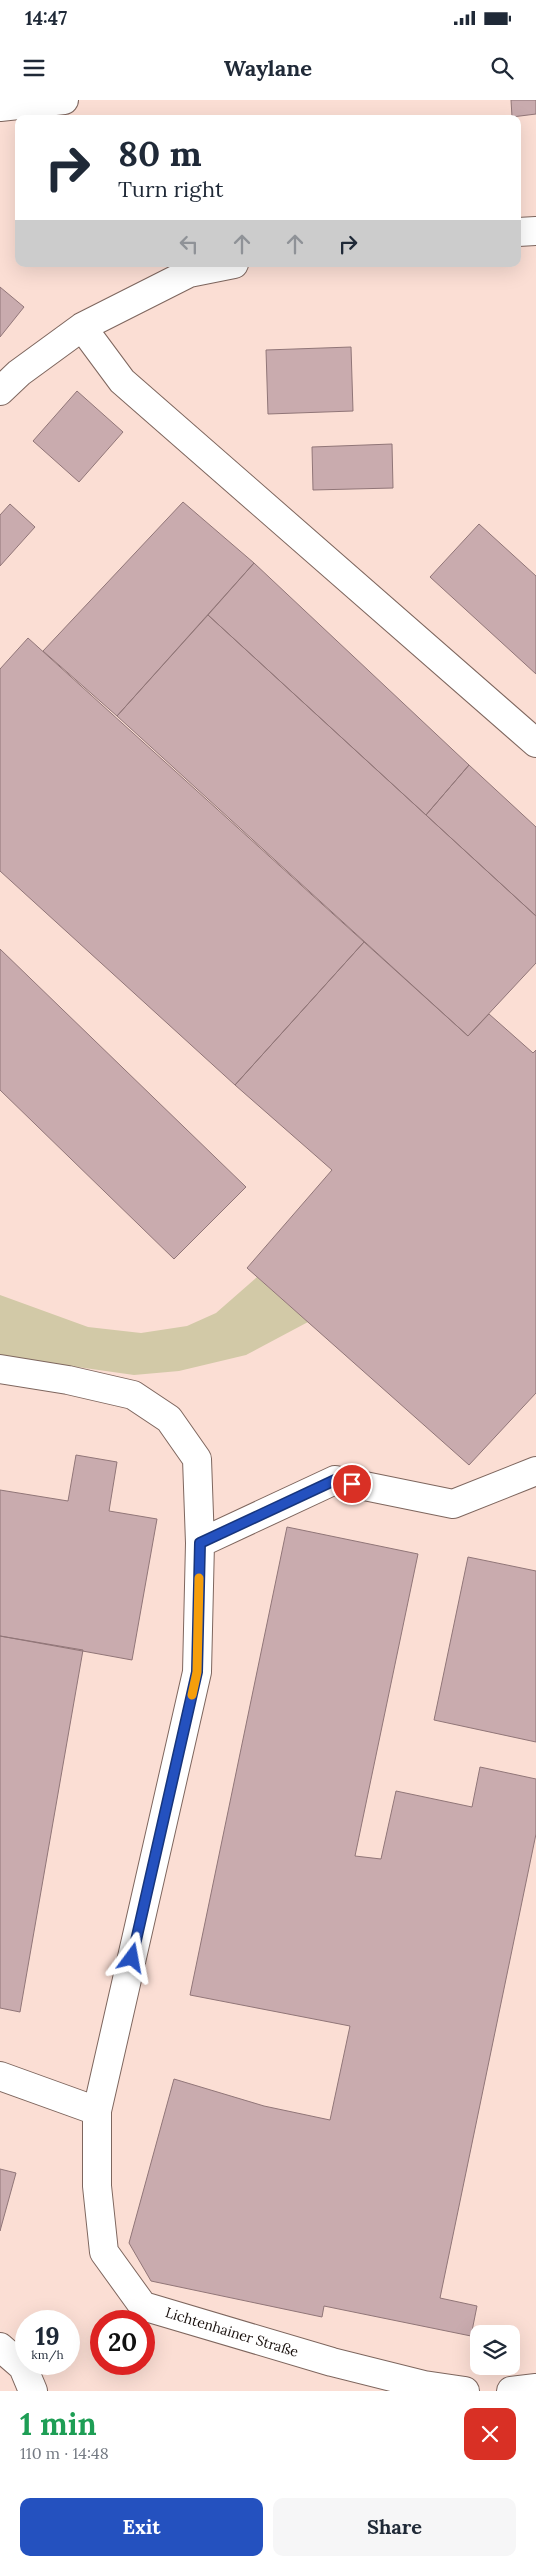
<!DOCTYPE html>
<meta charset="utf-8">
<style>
body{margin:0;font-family:Lora,serif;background:#f6f6f7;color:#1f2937;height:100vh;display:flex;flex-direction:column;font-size:19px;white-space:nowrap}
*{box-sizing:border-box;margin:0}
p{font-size:16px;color:#747a83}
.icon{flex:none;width:28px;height:28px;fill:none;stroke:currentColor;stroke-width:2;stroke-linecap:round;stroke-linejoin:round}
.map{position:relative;height:2291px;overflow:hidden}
.details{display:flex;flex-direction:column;background:#fff;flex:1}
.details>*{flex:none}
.guide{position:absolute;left:15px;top:15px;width:506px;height:152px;border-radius:10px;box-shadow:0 5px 20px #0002;background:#fff;color:#1f2937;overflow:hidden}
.buttons{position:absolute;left:470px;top:2225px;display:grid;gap:10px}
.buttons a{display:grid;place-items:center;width:50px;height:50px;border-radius:10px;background:#fff;box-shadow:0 5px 20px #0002;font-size:25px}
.speed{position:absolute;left:15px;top:2210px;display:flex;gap:10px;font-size:25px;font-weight:700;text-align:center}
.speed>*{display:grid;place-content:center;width:65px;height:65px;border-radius:50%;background:#fff;box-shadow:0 5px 20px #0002;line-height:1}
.speed small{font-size:12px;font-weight:400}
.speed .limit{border:8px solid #d22;background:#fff;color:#111}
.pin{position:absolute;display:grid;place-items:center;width:42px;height:42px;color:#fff;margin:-21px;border:2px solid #fff;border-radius:50%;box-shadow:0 1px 5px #0007}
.me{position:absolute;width:55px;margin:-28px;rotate:13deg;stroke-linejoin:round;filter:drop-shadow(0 0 4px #0008)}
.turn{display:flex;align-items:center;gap:18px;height:105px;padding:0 20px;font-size:22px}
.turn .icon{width:65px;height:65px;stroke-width:2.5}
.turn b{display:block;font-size:35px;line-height:42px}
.lanes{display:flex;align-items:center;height:48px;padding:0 20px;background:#0003;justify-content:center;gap:25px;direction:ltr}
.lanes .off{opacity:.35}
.round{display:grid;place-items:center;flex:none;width:52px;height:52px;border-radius:10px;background:#f6f6f7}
.headline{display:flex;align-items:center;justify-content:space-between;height:85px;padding:0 20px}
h1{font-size:30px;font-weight:700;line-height:38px;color:#1e9e55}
.action{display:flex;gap:10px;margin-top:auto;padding:10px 20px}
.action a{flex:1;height:58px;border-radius:10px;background:#2451bf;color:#fff;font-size:20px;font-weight:700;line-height:58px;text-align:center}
.action a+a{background:#f6f6f7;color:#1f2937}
.status{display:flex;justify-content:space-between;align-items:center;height:35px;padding:0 25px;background:#fff;direction:ltr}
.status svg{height:14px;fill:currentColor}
header{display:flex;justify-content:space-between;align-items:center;height:65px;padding:0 20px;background:#fff;font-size:22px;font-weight:700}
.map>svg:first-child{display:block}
.built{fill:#fbded4;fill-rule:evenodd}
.green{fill:#d2c9a7}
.building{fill:#c9abae;stroke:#917678}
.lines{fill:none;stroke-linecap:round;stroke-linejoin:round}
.minor-casing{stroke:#7e665e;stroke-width:30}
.minor{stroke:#fff;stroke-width:28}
.route-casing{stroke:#17357c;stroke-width:12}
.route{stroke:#2451bf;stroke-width:9}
.slow{stroke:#f59e0b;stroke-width:9}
.labels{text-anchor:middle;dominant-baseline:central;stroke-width:4;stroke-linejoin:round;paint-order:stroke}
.street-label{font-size:14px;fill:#180f0c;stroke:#fff}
</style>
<div class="status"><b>14:47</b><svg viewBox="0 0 49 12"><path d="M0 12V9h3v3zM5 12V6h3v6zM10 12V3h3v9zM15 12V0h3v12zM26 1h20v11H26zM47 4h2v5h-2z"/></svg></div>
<header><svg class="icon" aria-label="menu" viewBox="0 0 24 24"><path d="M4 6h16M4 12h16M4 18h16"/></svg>Waylane<svg class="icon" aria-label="search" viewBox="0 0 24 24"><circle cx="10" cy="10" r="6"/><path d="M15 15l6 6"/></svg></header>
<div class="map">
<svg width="536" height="2291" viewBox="0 0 536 2291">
<rect width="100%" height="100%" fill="#feede7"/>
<path class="built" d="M0,0H536V2291H0ZM19,19H518V164H19ZM26,2221H69V2264H26ZM101,2221H144V2264H101ZM479,2234H511V2266H479Z"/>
<path class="green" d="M257,1177L308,1222L246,1255L179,1271L134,1275L0,1256V1195L88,1227L141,1233L187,1226L216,1213Z"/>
<path class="building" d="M511,0H536V14L512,17Z
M0,187L24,207L0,237Z
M351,247L353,311L268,314L266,250Z
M77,291L123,332L79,382L33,341Z
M392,344L393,388L313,390L312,347Z
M183,402L254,463L117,616L43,551Z
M10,404L35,427L0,466V415Z
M479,424L536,476V574L430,477Z
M254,463L469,665L426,715L208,515Z
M208,515L536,816V863L468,936L117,616Z
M28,538L364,842L235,985L0,771V569Z
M469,665L536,727V816L426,715Z
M364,842L468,936L489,914L533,953L536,950V1293L469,1365L247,1168L332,1070L235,985Z
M0,849L246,1087L174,1159L0,990Z
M76,1355L117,1362L109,1411L157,1419L132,1560L0,1536V1390L68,1401Z
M287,1427L418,1454L355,1756L381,1759L396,1691L472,1707L480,1667L536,1679V1734L440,2198L477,2206L471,2236L324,2206L322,2217L151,2181L129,2143L174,1979L264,2006L330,2020L350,1926L190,1895Z
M468,1457L536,1471V1642L434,1620Z
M0,1536L83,1550L20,1912L0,1908Z
M0,2069L16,2073L0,2131Z"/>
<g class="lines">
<defs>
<path id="minor" d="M0,7L64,0
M518,132L536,131
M82,227L122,281L536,643
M0,291L19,273L82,227L189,173L234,164
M0,1269L68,1280L133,1295L169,1319L197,1359L200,1443L197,1572L97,2011V2086L104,2152L143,2206L332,2262L424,2285L465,2291
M200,1443L335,1380L453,1404L536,1371
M0,1976L97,2011
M0,2247L23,2267L33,2291
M511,2291L536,2288"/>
</defs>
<use href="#minor" class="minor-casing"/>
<use href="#minor" class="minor"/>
</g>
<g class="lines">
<defs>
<path id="route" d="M132,1858L197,1572L200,1443L335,1380L352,1384"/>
</defs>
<use href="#route" class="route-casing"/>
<use href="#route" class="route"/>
<path class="slow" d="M192,1595L197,1572L199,1478"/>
</g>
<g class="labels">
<g class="street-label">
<text transform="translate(232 2232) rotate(17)">Lichtenhainer Straße</text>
</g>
</g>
</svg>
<div class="buttons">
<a><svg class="icon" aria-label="layers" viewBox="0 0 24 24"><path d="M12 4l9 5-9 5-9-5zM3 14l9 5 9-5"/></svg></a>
</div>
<div class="speed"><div>19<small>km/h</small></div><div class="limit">20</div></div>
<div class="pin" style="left:352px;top:1384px;background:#d93025"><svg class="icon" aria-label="arrive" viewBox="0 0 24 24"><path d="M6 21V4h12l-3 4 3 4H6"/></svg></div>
<svg class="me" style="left:132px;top:1858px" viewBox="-20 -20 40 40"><path d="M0-17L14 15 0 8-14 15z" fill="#2451bf" stroke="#fff" stroke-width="4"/></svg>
<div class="guide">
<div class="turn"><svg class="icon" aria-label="right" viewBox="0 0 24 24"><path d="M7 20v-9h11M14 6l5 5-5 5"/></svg><div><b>80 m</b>Turn right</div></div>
<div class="lanes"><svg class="icon off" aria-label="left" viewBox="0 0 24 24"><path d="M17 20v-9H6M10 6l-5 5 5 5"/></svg><svg class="icon off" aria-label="ahead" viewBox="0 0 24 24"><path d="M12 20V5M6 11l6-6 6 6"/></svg><svg class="icon off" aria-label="ahead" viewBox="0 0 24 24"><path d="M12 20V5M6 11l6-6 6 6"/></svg><svg class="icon" aria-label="right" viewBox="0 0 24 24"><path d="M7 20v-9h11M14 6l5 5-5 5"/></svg></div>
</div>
</div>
<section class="details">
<div class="headline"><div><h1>1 min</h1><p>110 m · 14:48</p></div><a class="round" style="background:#d93025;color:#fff"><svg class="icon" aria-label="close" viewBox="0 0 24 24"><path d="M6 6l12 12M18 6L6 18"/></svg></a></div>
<div class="action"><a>Exit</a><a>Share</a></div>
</section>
